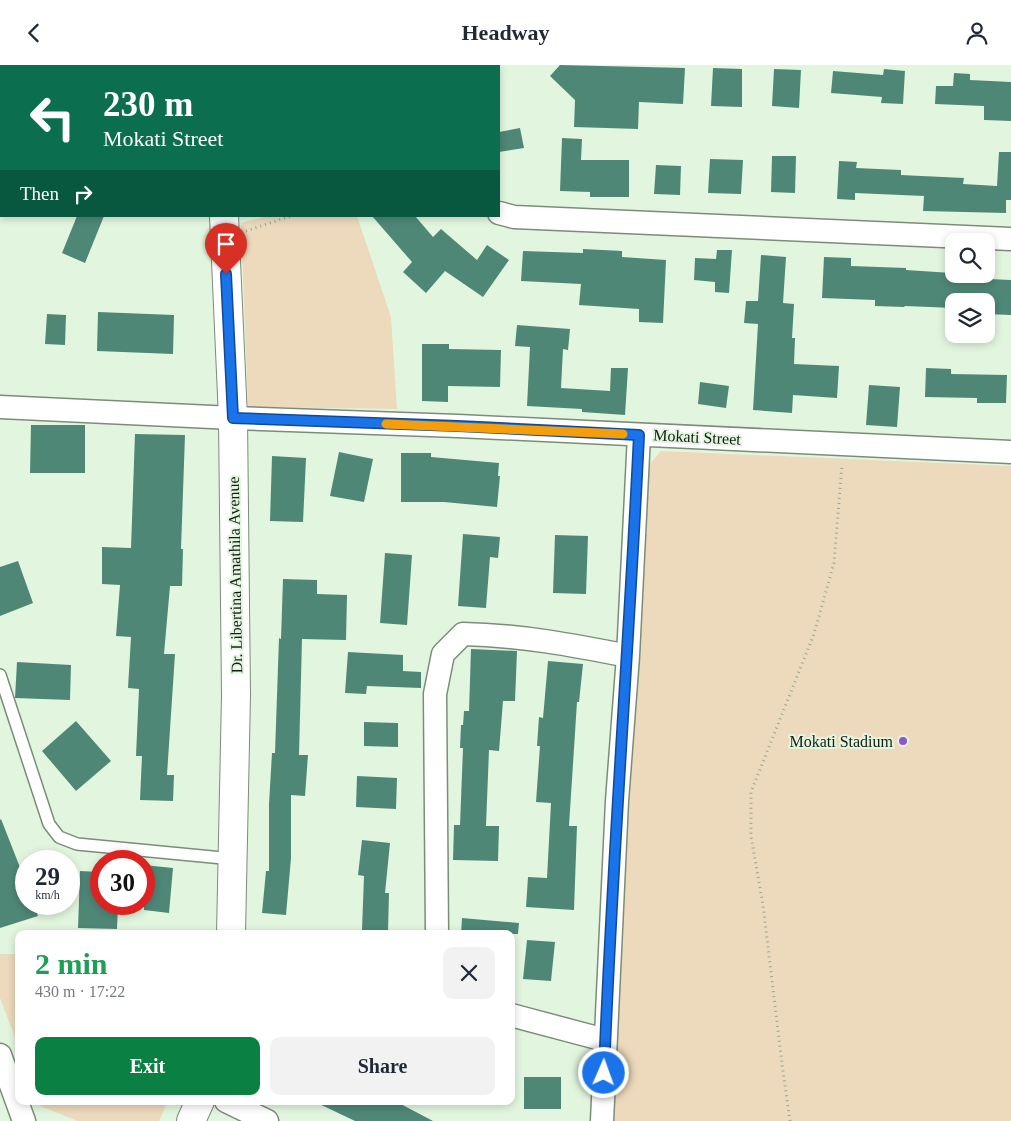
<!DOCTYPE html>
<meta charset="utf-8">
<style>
body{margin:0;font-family:"Times New Roman",serif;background:#f2f2f3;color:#1f2937;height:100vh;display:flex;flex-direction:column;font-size:19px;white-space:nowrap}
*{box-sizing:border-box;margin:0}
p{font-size:16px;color:#747a83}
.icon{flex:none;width:28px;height:28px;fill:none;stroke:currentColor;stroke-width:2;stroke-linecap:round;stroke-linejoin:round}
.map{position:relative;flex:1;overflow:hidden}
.panel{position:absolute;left:15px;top:865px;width:500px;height:175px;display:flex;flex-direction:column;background:#fff;border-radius:10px;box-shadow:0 2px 8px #0003}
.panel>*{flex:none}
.hud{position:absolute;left:0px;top:0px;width:500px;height:152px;box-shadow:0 2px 8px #0003;background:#0b6e4f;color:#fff;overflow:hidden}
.tools{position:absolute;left:945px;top:168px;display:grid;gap:10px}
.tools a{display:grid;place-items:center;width:50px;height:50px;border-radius:10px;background:#fff;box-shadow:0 2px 8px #0003;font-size:25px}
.speed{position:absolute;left:15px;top:785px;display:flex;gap:10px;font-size:25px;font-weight:700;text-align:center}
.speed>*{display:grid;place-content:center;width:65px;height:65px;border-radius:50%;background:#fff;box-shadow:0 2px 8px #0003;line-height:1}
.speed small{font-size:12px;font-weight:400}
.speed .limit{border:8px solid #d22;background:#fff;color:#111}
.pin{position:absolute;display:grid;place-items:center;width:42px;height:42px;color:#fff;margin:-51px -21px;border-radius:50% 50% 50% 0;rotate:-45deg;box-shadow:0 0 5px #0007}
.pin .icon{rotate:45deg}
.me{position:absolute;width:55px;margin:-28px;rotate:2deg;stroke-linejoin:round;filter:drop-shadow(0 0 4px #0008)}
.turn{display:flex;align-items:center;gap:18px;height:105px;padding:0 20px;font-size:22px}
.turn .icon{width:65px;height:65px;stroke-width:2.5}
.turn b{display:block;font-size:35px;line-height:42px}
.then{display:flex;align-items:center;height:48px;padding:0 20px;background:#0003;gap:10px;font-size:19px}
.round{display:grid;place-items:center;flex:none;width:52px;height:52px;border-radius:10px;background:#f2f2f3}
.head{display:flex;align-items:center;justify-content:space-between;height:85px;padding:0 20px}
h1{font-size:30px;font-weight:700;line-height:38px;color:#1e9e55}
.button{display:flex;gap:10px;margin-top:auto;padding:10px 20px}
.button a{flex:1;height:58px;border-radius:10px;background:#0b8043;color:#fff;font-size:20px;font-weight:700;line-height:58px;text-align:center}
.button a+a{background:#f2f2f3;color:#1f2937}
header{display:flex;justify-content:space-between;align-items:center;height:65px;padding:0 20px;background:#fff;font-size:22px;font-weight:700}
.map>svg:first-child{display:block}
.green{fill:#edd9bc}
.building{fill:#4f8777}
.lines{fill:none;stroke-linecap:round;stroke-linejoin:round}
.service-casing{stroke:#7b8d78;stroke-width:14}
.minor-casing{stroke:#7b8d78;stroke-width:25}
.tertiary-casing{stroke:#7b8d78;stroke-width:30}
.path{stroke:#98a795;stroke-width:3;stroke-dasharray:1 4;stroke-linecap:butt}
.service{stroke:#fff;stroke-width:11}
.minor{stroke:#fff;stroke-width:22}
.tertiary{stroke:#fff;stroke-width:28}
.route-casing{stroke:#114b97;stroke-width:12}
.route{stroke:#1a73e8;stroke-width:9}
.slow{stroke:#f59e0b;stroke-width:9}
.poi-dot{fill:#8e56ce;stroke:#e2f6df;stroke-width:2}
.labels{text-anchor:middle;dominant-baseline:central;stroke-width:4;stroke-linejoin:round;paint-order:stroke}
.street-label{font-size:16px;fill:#161d15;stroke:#e2f6df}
.poi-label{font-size:16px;fill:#161d15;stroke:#e2f6df;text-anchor:end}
</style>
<header><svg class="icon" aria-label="back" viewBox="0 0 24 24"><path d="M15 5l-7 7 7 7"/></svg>Headway<svg class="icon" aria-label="person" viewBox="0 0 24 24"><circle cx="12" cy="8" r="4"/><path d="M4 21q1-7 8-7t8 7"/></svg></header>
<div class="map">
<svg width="1011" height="1056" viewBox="0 0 1011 1056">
<rect width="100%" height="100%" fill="#e2f6df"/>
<path class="green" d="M268,151H357L391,252L397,344L248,342L241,158Z
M661,386L1011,401V1056H614L627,735L645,404Z
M0,889H19V983L0,933Z
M39,1036H168L159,1056H78L40,1041Z"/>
<path class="building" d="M560,0L685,3L683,39L639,37L638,64L574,62L575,35L550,11Z
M713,3L742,4V42L711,41Z
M774,4L801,5L799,43L772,41Z
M884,4L905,6L903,39L881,38L882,32L831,28L833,6L883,10Z
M954,8L970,9V15L1011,17V56L984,55V41L935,39L936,21H953Z
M520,63L524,83L499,87V67Z
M562,73L582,74L581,95H629V132H590V127L560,126Z
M999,87H1011V135H1006V148L923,146L924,131L855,128V135L837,134L839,96L857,97L856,103L901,105V110L964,113L963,119L997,121Z
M772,91H796L795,128L771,127Z
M710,94L743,95L741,129L708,128Z
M656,100L681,101L680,130L654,129Z
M77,151H104L85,198L62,188Z
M372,151H415L433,172L441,164L477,195L487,180L509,195L483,232L445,206L426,228L403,207L412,197Z
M583,184L622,186V192L666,195L663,258L639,257V244L579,240L581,219L521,216L523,186L583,188Z
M717,185H732L729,228L715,227V217L694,215L695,193L716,194Z
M761,190L786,192L783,238L794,239L792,273H795L794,299L839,301L837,333L793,330L792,348L753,345L758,259L744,258L746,236H758Z
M824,192L851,193V201L906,203V205L967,209L966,213L1011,215V250L986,249V236H954V243L905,241L904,242L875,241V235L822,233Z
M98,247L174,250L173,289L97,286Z
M47,249L66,250L65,280L45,279Z
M517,260L570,264L568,285L563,284L561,323L610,326L611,303H628L625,350L582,347V344L527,341L530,282L515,281Z
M422,279H449V284L501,285L500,322L448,321V337L422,336Z
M926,303L951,304V309L1007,310L1006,338H977V333L925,332Z
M700,317L729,321L726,343L698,339Z
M869,320L900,322L897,362L866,360Z
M31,360H85V408H30Z
M135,369L185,370L181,484H183L182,521H170L164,589H175L167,710H174L173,736L140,735L142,691H136L139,624L128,623L131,572L116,571L120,520L102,519V482L131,483Z
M339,387L373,394L364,437L330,431Z
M401,388H431V392L499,398L498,411H500L497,442L444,437H401Z
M272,391L306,393L303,457L270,456Z
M463,469L500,472L498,493L490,492L486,543L458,541Z
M555,470L588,471L586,529L553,528Z
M385,488L412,490L407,560L380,558Z
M18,496L33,538L0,551V502Z
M283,514L317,515V529L347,530L346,575L302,574L299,690H308L305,731L291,730V793L286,850L262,848L266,806H269V739L272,688H275L279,573L281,574Z
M471,584L517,586L515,636H503L499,686L489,685L486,761H499L498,796L453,795L454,760H460L463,683H460L461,660H463L464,646H469Z
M348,587L403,590V606L421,607V623L367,621L366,629L345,628Z
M548,596L583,599L579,637H577L569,761H577L574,845L526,842L528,812L547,813L551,738L536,737L540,681H537L539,652L543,653Z
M17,597L71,600L70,635L15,633Z
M76,656L111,696L76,726L42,686Z
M364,657L398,658V682L364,681Z
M357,711L397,713L396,744L356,742Z
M1,754L23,810L26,809V839H34L38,851L0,863V755Z
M362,775L390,778L385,828H389L388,866L362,865L364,811L358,810Z
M144,800L173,803L169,848L144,845Z
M80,806L101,807V839H118L117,864L78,863Z
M462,853L519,858L518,869H461Z
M527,875L555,877L551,916L523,914Z
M524,1012H561V1044H524Z
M313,1036H395L433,1056H355Z"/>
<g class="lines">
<defs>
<path id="service" d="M0,610L49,759L59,772L77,779L233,794"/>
<path id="minor" d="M423,0V1
M499,148L514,152L1011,174
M0,342L233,353L458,361L1011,387
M437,869L435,629L443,589L463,569C519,570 573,580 628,591
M511,950L605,975
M0,990L24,1056
M226,1036L267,1056
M602,1056L617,736L628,591L639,370"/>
<path id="tertiary" d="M205,0V1
M224,151L233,353L236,630L231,869
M191,1056L200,1036"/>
</defs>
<use href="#service" class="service-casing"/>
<use href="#minor" class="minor-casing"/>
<use href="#tertiary" class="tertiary-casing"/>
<path class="path" d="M246,166L291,151
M790,1056L782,999L763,840L751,771V727L814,569L834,498L842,400"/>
<use href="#service" class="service"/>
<use href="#minor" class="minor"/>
<use href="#tertiary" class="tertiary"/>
</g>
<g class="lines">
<defs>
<path id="route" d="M226,209L233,353L458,361L639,370C629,582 612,795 604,1008"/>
</defs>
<use href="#route" class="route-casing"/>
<use href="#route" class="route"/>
<path class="slow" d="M386,359L623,369"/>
</g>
<circle class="poi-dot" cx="903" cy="676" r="5"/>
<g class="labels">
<g class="street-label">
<text transform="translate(697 372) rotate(3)">Mokati Street</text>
<text transform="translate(235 510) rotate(-91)">Dr. Libertina Amathila Avenue</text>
</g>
<g class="poi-label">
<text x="893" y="676">Mokati Stadium</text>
</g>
</g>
</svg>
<div class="tools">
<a><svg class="icon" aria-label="search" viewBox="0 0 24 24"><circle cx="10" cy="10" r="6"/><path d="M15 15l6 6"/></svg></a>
<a><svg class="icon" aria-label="layers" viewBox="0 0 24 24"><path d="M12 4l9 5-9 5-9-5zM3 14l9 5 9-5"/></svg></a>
</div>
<div class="speed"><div>29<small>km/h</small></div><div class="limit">30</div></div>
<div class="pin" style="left:226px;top:209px;background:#d93025"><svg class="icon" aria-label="arrive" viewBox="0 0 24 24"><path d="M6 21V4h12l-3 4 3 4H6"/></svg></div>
<svg class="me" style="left:604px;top:1008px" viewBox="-20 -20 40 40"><circle r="17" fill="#1a73e8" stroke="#fff" stroke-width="3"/><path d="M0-11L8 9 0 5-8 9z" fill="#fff"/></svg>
<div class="hud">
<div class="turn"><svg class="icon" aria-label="left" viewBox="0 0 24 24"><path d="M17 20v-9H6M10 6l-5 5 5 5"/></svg><div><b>230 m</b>Mokati Street</div></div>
<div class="then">Then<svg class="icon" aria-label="right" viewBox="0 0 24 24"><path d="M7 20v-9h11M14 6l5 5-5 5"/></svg></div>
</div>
<section class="panel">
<div class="head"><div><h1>2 min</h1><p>430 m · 17:22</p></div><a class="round"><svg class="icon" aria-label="close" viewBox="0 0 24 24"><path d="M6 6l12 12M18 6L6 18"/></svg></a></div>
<div class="button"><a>Exit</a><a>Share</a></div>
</section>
</div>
